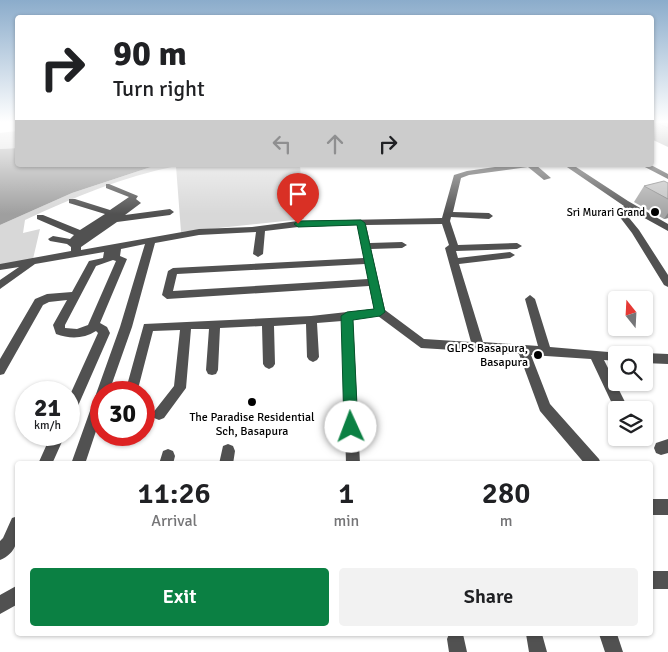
<!DOCTYPE html>
<style>
body{margin:0;font-family:Signika,sans-serif;background:#f2f2f2;color:#202124;height:100vh;display:flex;flex-direction:column;font-size:19px;white-space:nowrap}
*{box-sizing:border-box;margin:0}
p{font-size:16px;color:#757577}
.icon{flex:none;width:28px;height:28px;fill:none;stroke:currentColor;stroke-width:2;stroke-linecap:round;stroke-linejoin:round}
.map{position:relative;flex:1;overflow:hidden}
.sheet{position:absolute;left:15px;top:461px;width:638px;height:175px;display:flex;flex-direction:column;background:#fff;border-radius:5px;box-shadow:0 1px 4px #0004}
.sheet>*{flex:none}
.hud{position:absolute;left:15px;top:15px;width:639px;height:152px;border-radius:5px;box-shadow:0 1px 4px #0004;background:#fff;color:#202124;overflow:hidden}
.needle{width:32px;rotate:342deg}
.buttons{position:absolute;left:608px;top:291px;display:grid;gap:10px}
.buttons a{display:grid;place-items:center;width:45px;height:45px;border-radius:5px;background:#fff;box-shadow:0 1px 4px #0004;font-size:25px}
.speed{position:absolute;left:15px;top:381px;display:flex;gap:10px;font-size:25px;font-weight:700;text-align:center}
.speed>*{display:grid;place-content:center;width:65px;height:65px;border-radius:50%;background:#fff;box-shadow:0 1px 4px #0004;line-height:1}
.speed small{font-size:12px;font-weight:400}
.speed .limit{border:8px solid #d22;background:#fff;color:#111}
.pin{position:absolute;display:grid;place-items:center;width:42px;height:42px;color:#fff;margin:-51px -21px;border-radius:50% 50% 50% 0;rotate:-45deg;box-shadow:0 0 5px #0007}
.pin .icon{rotate:45deg}
.me{position:absolute;width:55px;margin:-28px;rotate:358deg;stroke-linejoin:round;filter:drop-shadow(0 0 4px #0008)}
.turn{display:flex;align-items:center;gap:18px;height:105px;padding:0 15px;font-size:22px}
.turn .icon{width:65px;height:65px;stroke-width:2.5}
.turn b{display:block;font-size:35px;line-height:42px}
.lanes{display:flex;align-items:center;height:48px;padding:0 15px;background:#0003;justify-content:center;gap:25px;direction:ltr}
.lanes .off{opacity:.35}
.eta{display:flex;justify-content:space-evenly;align-items:center;height:85px;text-align:center}
.eta b{font-size:30px;font-weight:600;line-height:35px}
.action{display:flex;gap:10px;margin-top:auto;padding:10px 15px}
.action a{flex:1;height:58px;border-radius:5px;background:#0b8043;color:#fff;font-size:20px;font-weight:600;line-height:58px;text-align:center}
.action a+a{background:#f2f2f2;color:#202124}
.map>svg:first-child{display:block}
.green{fill:#d8d8d8}
.water{fill:#9f9f9f}
.lines{fill:none;stroke-linecap:round;stroke-linejoin:round}
.minor{fill:#515151;fill-rule:evenodd}
.wall{fill:#a5a5a5}
.shaded-wall{fill:#868686}
.building{fill:#c0c0c0;stroke:#868686}
.route{fill:#0b8043;stroke:#07532c}
.poi-dot{fill:#000;stroke:#fff;stroke-width:2}
.labels{text-anchor:middle;dominant-baseline:central;stroke-width:4.5;stroke-linejoin:round;paint-order:stroke}
.far-poi-label{font-size:11px;fill:#000;stroke:#fff;text-anchor:end}
.poi-label{font-size:12px;fill:#000;stroke:#fff;text-anchor:end}
</style>
<div class="map">
<svg width="668" height="652" viewBox="0 0 668 652">
<rect width="100%" height="100%" fill="#fff"/>
<path class="green" d="M17,131V148L0,149V133Z
M157,165H300L304,219L181,232L176,166C123,177 74,197 25,220L23,233L40,229L33,259L0,265V225L72,193Z"/>
<path class="water" d="M17,148L18,165H157L72,193L0,225V149Z"/>
<g class="lines">
<path class="minor" d="M509,165H536L551,178L544,180L528,167L469,175L461,178L453,212L489,213L493,216L489,219L451,217L450,221L458,245L517,243L522,246L517,249L456,251L458,258L510,252L515,255L510,258L459,264L483,342L538,346L525,299L530,295L535,299L550,347L620,353L621,355H616V361L604,360L629,410H616V412L591,359L531,355L550,404L599,459L601,464H585L540,411L519,354L421,348L378,316L353,319L360,464H346L342,321L317,323L319,357L317,360L313,362L309,360L307,357L306,324L274,326L275,364L273,367L269,369L265,367L263,364L262,326L220,328L218,370L216,374L212,375L208,374L206,370L209,329H191L186,388L164,418L159,420L154,418L152,414L174,386L180,330L153,331L138,389L137,392H127L126,389L144,324L311,316L374,309L369,286L167,299L162,295L168,271L173,268L364,258L357,225L298,227L265,231L263,254L258,257L253,254L256,232L199,235L155,243L132,327L109,392H101V416L85,464H71L120,327L145,244L121,249L120,256L127,259L100,323L107,327L110,333L74,415L69,417V397L98,333L96,331C83,339 70,339 56,334L53,325L67,300L49,302L43,305L4,374L0,375V359L35,299L47,294L72,292L89,261L103,258L104,252L35,264L0,289V280L19,267L0,270V264L71,251V247L67,244L50,241L48,239L53,236L70,239L74,235L37,219V215H43L80,230L105,214L69,203V199H75L110,210L129,197L106,188V184H109L138,196L136,199L141,203L125,215L170,209L174,212L170,215L117,222L81,247V250L199,229L252,227L298,221L442,218L454,175L467,171ZM442,224L449,245L445,248L471,342L424,339L385,310L371,249L402,248L407,245L402,242L370,243L366,225ZM113,260L116,261L88,325L77,329L65,328V325L96,266ZM365,264L368,279L173,291L177,274Z
M564,165H573L628,201L668,224V231L630,210L625,213L639,230L668,275V287L664,285L632,233L616,212L624,206Z
M641,165H651L668,174V179Z
M644,353L668,354V364L644,363V355H640Z
M51,435H65L52,464H38Z
M668,439V453L661,455L656,453L654,448L656,443Z
M228,444L233,446L235,451L233,464H219L223,446Z
M168,449L173,451L175,456L173,464H159L163,451Z
M650,499H668V515H650Z
M18,516C18,535 20,552 0,560V541L3,538L12,518Z
M650,571H668V589H650Z
M18,585V604L0,614V595Z
M449,634H463L467,652H449L447,639Z
M526,634H542L547,652H529Z
M599,634H617L623,652H605Z"/>
</g>
<path class="wall" d="M651,123H668V147L651,139Z
M668,183V218L664,219L634,202L644,186Z"/>
<path class="shaded-wall" d="M668,213V218L664,219Z"/>
<path class="building" d="M651,123H655L654,125L652,126Z
M657,123H668V128Z
M664,181L668,183V199L644,186Z"/>
<linearGradient id="sky" x2="0" y2="1"><stop stop-color="#8baccb"/><stop offset="0.57" stop-color="#fff"/><stop offset="1" stop-color="#fff" stop-opacity="0"/></linearGradient>
<rect width="668" height="214" fill="url(#sky)"/>
<path class="route" d="M361,220L365,223L385,312L380,316L353,320L358,427L356,431L351,433L346,431L344,427L341,316L347,312L374,309L357,225L298,227L294,224L298,221Z"/>
<g class="poi-dot">
<circle cx="655" cy="212" r="5"/>
<circle cx="538" cy="355" r="5"/>
<circle cx="252" cy="402" r="5"/>
</g>
<g class="labels">
<g class="far-poi-label">
<text x="645" y="212">Sri Murari Grand</text>
</g>
<g class="poi-label">
<text x="528" y="348">GLPS Basapura,<tspan x="528" dy="14">Basapura</tspan></text>
<text x="252" y="417" text-anchor="middle">The Paradise Residential<tspan x="252" dy="14">Sch, Basapura</tspan></text>
</g>
</g>
</svg>
<div class="buttons">
<a><svg class="needle" viewBox="-14 -14 28 28"><path d="M0-13l5 13h-10z" fill="#e53935"/><path d="M0 13l5-13h-10z" fill="#757577"/></svg></a>
<a><svg class="icon" aria-label="search" viewBox="0 0 24 24"><circle cx="10" cy="10" r="6"/><path d="M15 15l6 6"/></svg></a>
<a><svg class="icon" aria-label="layers" viewBox="0 0 24 24"><path d="M12 4l9 5-9 5-9-5zM3 14l9 5 9-5"/></svg></a>
</div>
<div class="speed"><div>21<small>km/h</small></div><div class="limit">30</div></div>
<div class="pin" style="left:298px;top:224px;background:#d93025"><svg class="icon" aria-label="arrive" viewBox="0 0 24 24"><path d="M6 21V4h12l-3 4 3 4H6"/></svg></div>
<svg class="me" style="left:351px;top:427px" viewBox="-20 -20 40 40"><circle r="19" fill="#fff"/><path d="M0-13L10 11 0 6-10 11z" fill="#0b8043"/></svg>
<div class="hud">
<div class="turn"><svg class="icon" aria-label="right" viewBox="0 0 24 24"><path d="M7 20v-9h11M14 6l5 5-5 5"/></svg><div><b>90 m</b>Turn right</div></div>
<div class="lanes"><svg class="icon off" aria-label="left" viewBox="0 0 24 24"><path d="M17 20v-9H6M10 6l-5 5 5 5"/></svg><svg class="icon off" aria-label="ahead" viewBox="0 0 24 24"><path d="M12 20V5M6 11l6-6 6 6"/></svg><svg class="icon" aria-label="right" viewBox="0 0 24 24"><path d="M7 20v-9h11M14 6l5 5-5 5"/></svg></div>
</div>
<section class="sheet">
<div class="eta">
<div><b>11:26</b><p>Arrival</p></div>
<div><b>1</b><p>min</p></div>
<div><b>280</b><p>m</p></div>
</div>
<div class="action"><a>Exit</a><a>Share</a></div>
</section>
</div>
